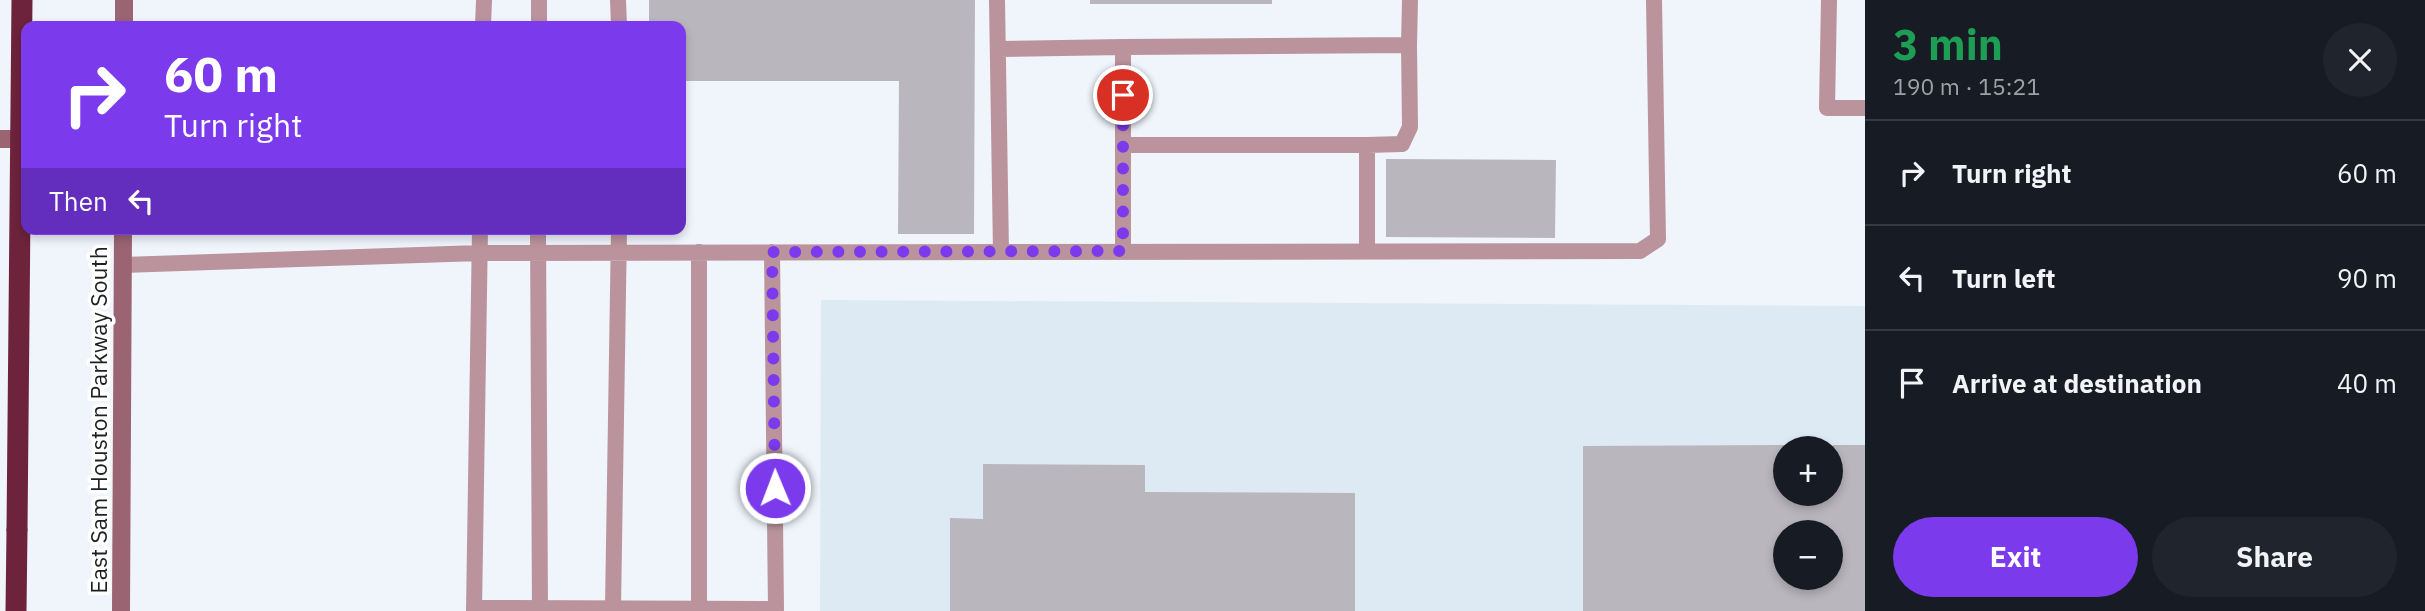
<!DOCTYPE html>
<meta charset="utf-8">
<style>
body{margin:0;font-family:"IBM Plex Sans",sans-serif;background:#20242c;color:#f1f3f6;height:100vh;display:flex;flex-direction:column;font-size:26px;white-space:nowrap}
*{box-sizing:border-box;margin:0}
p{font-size:23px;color:#9ea1a6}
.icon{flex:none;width:38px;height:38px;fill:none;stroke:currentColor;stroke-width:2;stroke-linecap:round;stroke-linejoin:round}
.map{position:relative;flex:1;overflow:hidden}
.side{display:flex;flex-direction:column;background:#171b24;width:560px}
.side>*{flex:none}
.top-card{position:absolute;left:21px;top:21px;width:665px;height:214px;border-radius:14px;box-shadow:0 4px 10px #0003;background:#7c3aed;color:#fff;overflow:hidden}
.tools{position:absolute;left:1773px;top:436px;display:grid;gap:14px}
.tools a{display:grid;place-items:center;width:70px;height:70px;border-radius:50%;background:#171b24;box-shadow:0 4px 10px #0003;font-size:35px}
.pin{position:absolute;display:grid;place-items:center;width:60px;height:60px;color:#fff;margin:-30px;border:4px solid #fff;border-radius:50%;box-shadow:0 2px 7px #0007}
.me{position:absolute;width:77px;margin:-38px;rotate:359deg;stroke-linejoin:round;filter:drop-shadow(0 0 5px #0008)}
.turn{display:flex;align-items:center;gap:24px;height:147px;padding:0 28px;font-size:32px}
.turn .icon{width:91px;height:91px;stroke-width:2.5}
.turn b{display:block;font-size:49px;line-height:60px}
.then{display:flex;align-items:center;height:66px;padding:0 28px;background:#0003;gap:14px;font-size:26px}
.round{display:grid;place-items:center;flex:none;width:74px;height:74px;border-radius:37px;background:#20242c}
.headline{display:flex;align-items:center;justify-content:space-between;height:119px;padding:0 28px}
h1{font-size:42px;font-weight:700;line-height:52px;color:#1e9e55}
.action{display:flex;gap:14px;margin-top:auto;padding:14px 28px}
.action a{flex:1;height:80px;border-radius:42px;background:#7c3aed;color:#fff;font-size:28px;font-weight:700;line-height:80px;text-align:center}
.action a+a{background:#20242c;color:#f1f3f6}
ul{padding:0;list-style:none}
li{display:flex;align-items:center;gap:21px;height:105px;padding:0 28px;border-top:2px solid #363941}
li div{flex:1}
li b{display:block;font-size:26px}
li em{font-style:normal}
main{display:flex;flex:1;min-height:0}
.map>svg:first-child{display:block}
.built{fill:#ddeaf4;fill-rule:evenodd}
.building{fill:#b9b6bd;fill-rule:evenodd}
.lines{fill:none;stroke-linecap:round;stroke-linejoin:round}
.lane{stroke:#ba939c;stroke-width:16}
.secondary{stroke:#9b6472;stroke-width:18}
.highway{stroke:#6d233b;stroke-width:21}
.highway-bridge{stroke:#6d233b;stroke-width:21}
.route{stroke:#7c3aed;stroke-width:12;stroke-dasharray:0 21.6}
.labels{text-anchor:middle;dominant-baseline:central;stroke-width:7;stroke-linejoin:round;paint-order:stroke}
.street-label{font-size:23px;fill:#1e2022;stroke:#fff}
</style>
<main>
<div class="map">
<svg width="1865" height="611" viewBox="0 0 1865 611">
<rect width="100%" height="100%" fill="#eff5fb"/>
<path class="built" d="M821,300L1865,306V611H820ZM1785,448H1830V494H1785ZM1785,532H1830V578H1785Z"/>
<path class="building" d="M649,0H975L974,234H898L899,81H681V26H649Z
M1090,0H1272V4H1090Z
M1386,159L1556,160L1555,238L1386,237Z
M1799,445V448H1785V494H1830L1833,445H1865V611H1583V446ZM1785,532H1830V578H1785Z
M983,464L1145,465V492L1355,493V611H950V518L983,519Z"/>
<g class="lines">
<path class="lane" d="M618,0L619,26
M997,0L1001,252
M1829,0L1827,108H1865
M483,26L484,0
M539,26V0
M998,49L1123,47
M1123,145H1367
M538,229L540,611
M1123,251V47L1409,45L1410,0
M1367,251V145L1402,144L1410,127L1409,45
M699,252V609
M123,265L480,253L1640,251L1658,239L1654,0
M474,608L776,609L772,252
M613,608L619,229
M474,611L480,229"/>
<path class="secondary" d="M124,26V0
M0,139H26
M121,611L123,229"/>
<path class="highway" d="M16,611L17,530"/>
<path class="highway-bridge" d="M17,530L22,0"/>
</g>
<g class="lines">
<path class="route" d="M775,488L772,252L1123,251V95"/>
</g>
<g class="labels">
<g class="street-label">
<text transform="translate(98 420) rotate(-90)">East Sam Houston Parkway South</text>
</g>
</g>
</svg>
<div class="tools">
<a>+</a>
<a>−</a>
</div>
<div class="pin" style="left:1123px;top:95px;background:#d93025"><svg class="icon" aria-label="arrive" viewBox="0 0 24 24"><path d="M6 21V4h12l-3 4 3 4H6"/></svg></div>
<svg class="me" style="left:775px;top:488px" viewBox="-20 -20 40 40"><circle r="17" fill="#7c3aed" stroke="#fff" stroke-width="3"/><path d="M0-11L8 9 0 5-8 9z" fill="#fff"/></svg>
<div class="top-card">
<div class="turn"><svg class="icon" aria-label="right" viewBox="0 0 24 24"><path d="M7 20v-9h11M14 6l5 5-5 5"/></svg><div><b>60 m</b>Turn right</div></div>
<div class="then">Then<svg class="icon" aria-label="left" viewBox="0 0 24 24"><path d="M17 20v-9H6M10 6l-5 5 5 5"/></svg></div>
</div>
</div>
<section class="side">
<div class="headline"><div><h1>3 min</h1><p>190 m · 15:21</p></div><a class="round"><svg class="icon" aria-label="close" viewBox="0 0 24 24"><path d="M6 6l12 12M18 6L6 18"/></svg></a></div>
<ul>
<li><svg class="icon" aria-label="right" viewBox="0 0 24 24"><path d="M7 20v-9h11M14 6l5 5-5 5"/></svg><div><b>Turn right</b></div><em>60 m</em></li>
<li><svg class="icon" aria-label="left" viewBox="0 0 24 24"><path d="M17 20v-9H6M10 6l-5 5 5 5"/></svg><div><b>Turn left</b></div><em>90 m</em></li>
<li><svg class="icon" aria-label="arrive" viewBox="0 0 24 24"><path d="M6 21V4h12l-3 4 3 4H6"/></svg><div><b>Arrive at destination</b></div><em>40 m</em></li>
</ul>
<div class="action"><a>Exit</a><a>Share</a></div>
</section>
</main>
